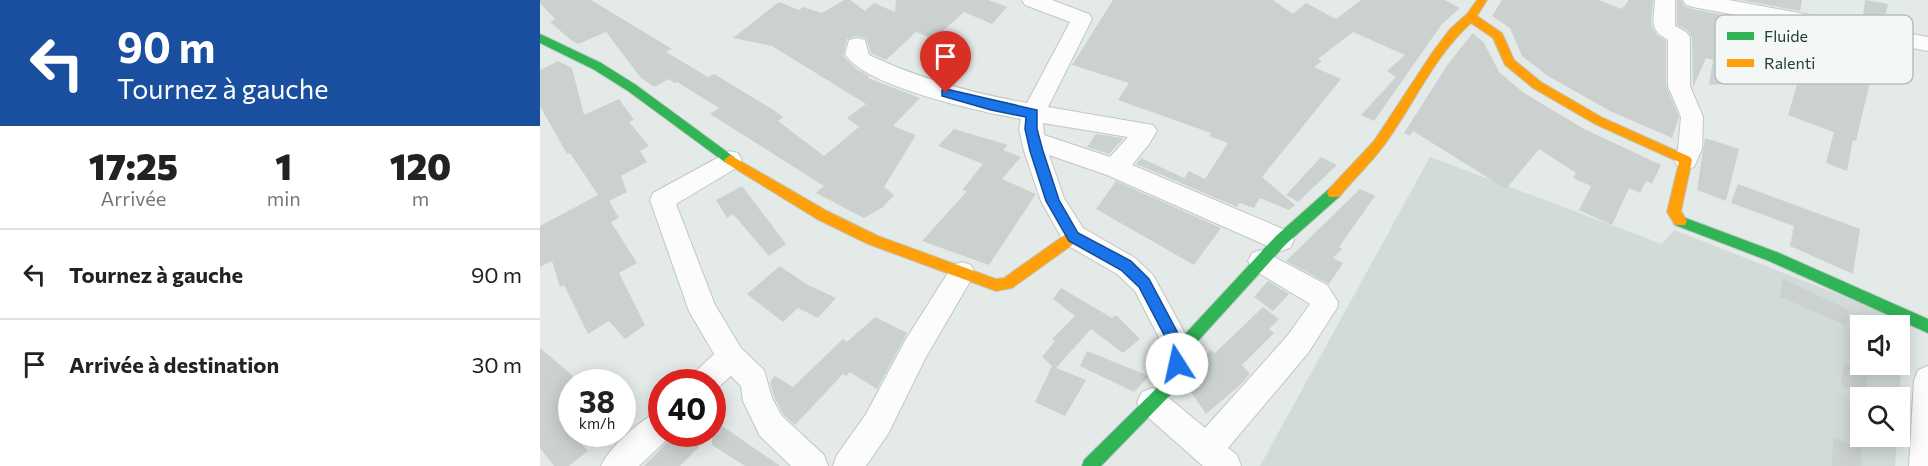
<!DOCTYPE html>
<html lang="fr">
<meta charset="utf-8">
<style>
body{margin:0;font-family:Commissioner,sans-serif;background:#f6f6f6;color:#222;height:100vh;display:flex;flex-direction:column;font-size:22px;white-space:nowrap}
*{box-sizing:border-box;margin:0}
p{font-size:20px;color:#767676}
.icon{flex:none;width:33px;height:33px;fill:none;stroke:currentColor;stroke-width:2;stroke-linecap:round;stroke-linejoin:round}
.map{position:relative;flex:1;overflow:hidden}
.drawer{display:flex;flex-direction:column;background:#fff;width:540px}
.drawer>*{flex:none}
.guide{background:#1a4fa0;color:#fff;overflow:hidden}
.fabs{position:absolute;left:1310px;top:315px;display:grid;gap:12px}
.fabs a{display:grid;place-items:center;width:60px;height:60px;border-radius:0px;background:#fff;box-shadow:0 3px 15px #0003;font-size:30px}
.speed{position:absolute;left:18px;top:369px;display:flex;gap:12px;font-size:30px;font-weight:700;text-align:center}
.speed>*{display:grid;place-content:center;width:78px;height:78px;border-radius:50%;background:#fff;box-shadow:0 3px 15px #0003;line-height:1}
.speed small{font-size:15px;font-weight:400}
.speed .limit{border:9px solid #d22;background:#fff;color:#111}
.pin{position:absolute;display:grid;place-items:center;width:51px;height:51px;color:#fff;margin:-62px -26px;border-radius:50% 50% 50% 0;rotate:-45deg;box-shadow:0 0 6px #0007}
.pin .icon{rotate:45deg}
.me{position:absolute;width:66px;margin:-33px;rotate:350deg;stroke-linejoin:round;filter:drop-shadow(0 0 4px #0008)}
.turn{display:flex;align-items:center;gap:21px;height:126px;padding:0 18px;font-size:27px}
.turn .icon{width:78px;height:78px;stroke-width:2.5}
.turn b{display:block;font-size:42px;line-height:51px}
.eta{display:flex;justify-content:space-evenly;align-items:center;height:102px;text-align:center}
.eta b{font-size:36px;font-weight:800;line-height:42px}
ul{padding:0;list-style:none}
li{display:flex;align-items:center;gap:18px;height:90px;padding:0 18px;border-top:2px solid #e0e0e0}
li div{flex:1}
li b{display:block;font-size:22px}
li em{font-style:normal}
main{display:flex;flex:1;min-height:0}
.map>svg:first-child{display:block}
.built{fill:#d2dbd7;fill-rule:evenodd}
.building{fill:#cbd1cf}
.lines{fill:none;stroke-linecap:round;stroke-linejoin:round}
.street-casing{stroke:#c1c7c4;stroke-width:2}
.fast-casing{stroke:#c0c7c4;stroke-width:2}
.slow-casing{stroke:#c0c7c4;stroke-width:2}
.street{fill:#fbfcfb;fill-rule:evenodd}
.fast{fill:#30b455;fill-rule:evenodd}
.slow{fill:#ff9f0a;fill-rule:evenodd}
.route{fill:#1a73e8;stroke:#114b97;stroke-width:1.5}
.key{fill:#f3f8f6;stroke:#b4c0bd;stroke-width:1.5}
.key-label{font-size:16px;fill:#223d37}
</style>
<main>
<section class="drawer">
<div class="guide">
<div class="turn"><svg class="icon" aria-label="left" viewBox="0 0 24 24"><path d="M17 20v-9H6M10 6l-5 5 5 5"/></svg><div><b>90 m</b>Tournez à gauche</div></div>
</div>
<div class="eta">
<div><b>17:25</b><p>Arrivée</p></div>
<div><b>1</b><p>min</p></div>
<div><b>120</b><p>m</p></div>
</div>
<ul>
<li><svg class="icon" aria-label="left" viewBox="0 0 24 24"><path d="M17 20v-9H6M10 6l-5 5 5 5"/></svg><div><b>Tournez à gauche</b></div><em>90 m</em></li>
<li><svg class="icon" aria-label="arrive" viewBox="0 0 24 24"><path d="M6 21V4h12l-3 4 3 4H6"/></svg><div><b>Arrivée à destination</b></div><em>30 m</em></li>
</ul>
</section>
<div class="map">
<svg width="1388" height="466" viewBox="0 0 1388 466">
<rect width="100%" height="100%" fill="#e4eae7"/>
<path class="built" d="M890,157L1122,244L1134,230L1364,320L1359,400V398H1320V436L1357,437L1355,466H720ZM1320,326H1359V364H1320Z"/>
<path class="building" d="M0,0H51L132,49L126,52L168,77L174,74L232,109L243,117L238,121L284,156L319,127L307,118L326,104L232,46L193,38L239,2L259,10L263,7L282,13L304,0H310L325,11L334,3L355,12L356,0H448L467,7L452,24L424,12L394,39L376,32L346,60L331,53L326,38L316,36L307,39L303,56L315,68L329,76L328,78L380,98L353,126L376,135L344,187L354,195L343,207L324,218L276,193L284,186L170,114L179,108L137,82L134,83L129,79L114,87L101,78L66,32L38,44L31,40L10,22L15,19L0,3Z
M573,0H733L753,14L766,3L796,19L821,0H905L920,8L902,24L834,121L821,115L856,77L847,71L865,55L813,32L778,59L782,61L774,67L801,79L722,177L755,205L749,210L720,198L714,208L700,203L697,207L596,164L601,158L644,178L649,171L665,179L688,143L669,136L671,133L578,100L589,83L532,65Z
M962,0H1058L1082,9L1089,0H1113L1111,24L1116,34L1126,41V86L1139,117L1132,138L1070,111L1008,76L982,56L970,28L952,16Z
M1137,0H1141L1145,7L1152,9L1339,44L1316,141L1313,140L1307,171L1286,163L1294,132L1248,115L1259,78L1178,52L1199,83L1169,85L1173,60L1166,58L1153,88L1152,37L1147,30L1137,25Z
M1201,0H1262L1260,11Z
M1325,0L1348,4L1343,26L1322,23Z
M933,33L944,43L959,72L984,93L1044,129L1121,165L1112,184L1106,181L1100,193L1089,188L1072,225L1039,210L1051,186L1033,178L1036,173L999,149L966,189L873,131L870,136L864,133L908,64Z
M18,61L32,68L44,115L79,99L94,120L89,122L109,146L100,151L107,162L81,176L87,192L69,201L79,218L71,222L97,263L79,273L105,325L85,339L69,321L48,334L24,285L20,287L12,261L0,267V226L58,195L30,153L27,154L0,106V70Z
M414,129L468,145L463,150L481,157L462,179L496,194L449,265L382,241L427,191L422,190L443,164L398,146Z
M556,134L582,138L583,139L569,154L547,147Z
M1165,138L1199,149L1186,201L1157,190Z
M781,157L797,165L758,202L746,195Z
M576,181L681,228L654,265L556,209Z
M1198,184L1320,229L1313,274L1250,246L1254,226L1191,203Z
M202,186L246,244L229,256L193,214L187,218L176,200Z
M820,189L835,196L799,247L802,249L793,258L803,263L789,284L746,261Z
M240,266L266,284L296,298L278,318L258,308L243,322L207,294Z
M1243,279L1309,310L1306,325L1240,297Z
M728,281L749,294L733,311L714,297Z
M521,288L572,318L576,315L600,339L583,353L551,329L516,368L546,380L525,416L495,402L512,366L502,357L515,341L512,339L535,316L513,299Z
M723,307L739,319L729,329L734,333L702,365L710,374L699,386L666,414L651,392L656,380L658,364L670,350L675,353Z
M335,317L367,333L337,389L310,372L306,376L303,374L255,425L244,415L234,397L230,382L235,376L253,387L303,339L307,342Z
M0,348L32,375V408L18,419L48,451L29,466H14L0,448Z
M547,351L609,376L594,392L540,366Z
M1304,364H1329L1325,397L1301,386Z
M172,419L240,466H205L172,445Z
M135,434H142L160,446L140,466H104Z
M1293,437L1321,448V466H1292Z"/>
<g class="lines">
<defs>
<path id="street" d="M482,0H512L549,14L552,19L508,107L613,125L617,131L609,144L592,165L750,232L754,240L750,248L741,251L732,248L567,175L509,155L524,198L543,228L595,258L613,275L654,350L650,359L640,363L630,359L595,291L577,274L525,244L501,201L484,151L479,129L481,119C442,112 325,87 305,54L309,40L317,38L325,40L329,55C380,79 431,93 487,103L530,22L485,5ZM503,123L588,137L570,157L504,135Z
M1115,0H1135V26L1146,32L1150,37V86L1163,117L1162,149L1154,167L1146,169L1138,167L1134,160L1138,149L1141,117L1128,86V40C1108,29 1114,21 1115,0Z
M1143,0H1189L1388,37V51L1153,7L1146,5Z
M190,151L198,153L202,160L198,167L136,204L175,305L201,348L224,370L232,398L242,416L284,455L288,466H251L220,436L203,401L201,386L191,376L172,393V382H151L155,372L174,354L149,311L110,200L113,193Z
M721,250L787,285L798,302L797,308L768,353L688,448L697,455L701,466H663L602,412L597,402L602,392L612,388L622,392L665,428L748,335L770,304L712,269L708,261L712,253Z
M422,262L431,265L435,273L386,357L348,434L326,466H293L297,455L326,414L366,339L413,265Z
M1388,366V466H1369L1374,380L1378,370Z
M122,410V434H133L99,466H61C68,448 103,417 122,410Z"/>
<path id="fast" d="M0,34L61,63L96,85L194,157L196,160L194,163H186L88,91L53,69L0,43Z
M794,188L799,189L801,193L799,197L746,244L647,353L640,385L561,466H542L544,460L628,377L635,345L736,236L789,189Z
M1140,216L1239,253L1388,319V333L1229,261L1135,225L1133,221L1135,217Z"/>
<path id="slow" d="M937,0H947L937,16L962,33L974,60L1001,82L1063,118L1150,157L1152,160L1141,211L1147,221L1145,225H1135L1127,212L1139,162L1055,124L993,88L965,65L953,38L931,23C893,57 873,107 842,148C829,165 813,180 799,197H789L787,193L789,189L834,141L892,53L910,29L927,14Z
M190,155L287,211L338,236L456,279L464,278L529,232H539L541,236L539,240L472,288L456,291L328,244L277,219L186,163L184,160Z"/>
</defs>
<use href="#street" class="street-casing"/>
<use href="#fast" class="fast-casing"/>
<use href="#slow" class="slow-casing"/>
<use href="#street" class="street"/>
<use href="#fast" class="fast"/>
<use href="#slow" class="slow"/>
</g>
<path class="route" d="M406,89L497,110V129L503,151L519,200L538,233L591,261L609,279L647,350L643,369L637,372L632,369L630,364L632,350L599,287L581,270L529,241L506,201L490,151L485,129L486,117L451,110L402,96V90Z"/>
<rect x="1175" y="15" width="198" height="69" rx="9" class="key"/>
<rect x="1187" y="32" width="27" height="8" fill="#30b455"/>
<rect x="1187" y="59" width="27" height="8" fill="#ff9f0a"/>
<g class="key-label">
<text x="1224" y="42">Fluide</text>
<text x="1224" y="69">Ralenti</text>
</g>
</svg>
<div class="fabs">
<a><svg class="icon" aria-label="sound" viewBox="0 0 24 24"><path d="M4 9h4l5-4v14l-5-4H4zM17 9q2 3 0 6"/></svg></a>
<a><svg class="icon" aria-label="search" viewBox="0 0 24 24"><circle cx="10" cy="10" r="6"/><path d="M15 15l6 6"/></svg></a>
</div>
<div class="speed"><div>38<small>km/h</small></div><div class="limit">40</div></div>
<div class="pin" style="left:406px;top:93px;background:#d93025"><svg class="icon" aria-label="arrive" viewBox="0 0 24 24"><path d="M6 21V4h12l-3 4 3 4H6"/></svg></div>
<svg class="me" style="left:637px;top:364px" viewBox="-20 -20 40 40"><circle r="19" fill="#fff"/><path d="M0-13L10 11 0 6-10 11z" fill="#1a73e8"/></svg>
</div>
</main>
